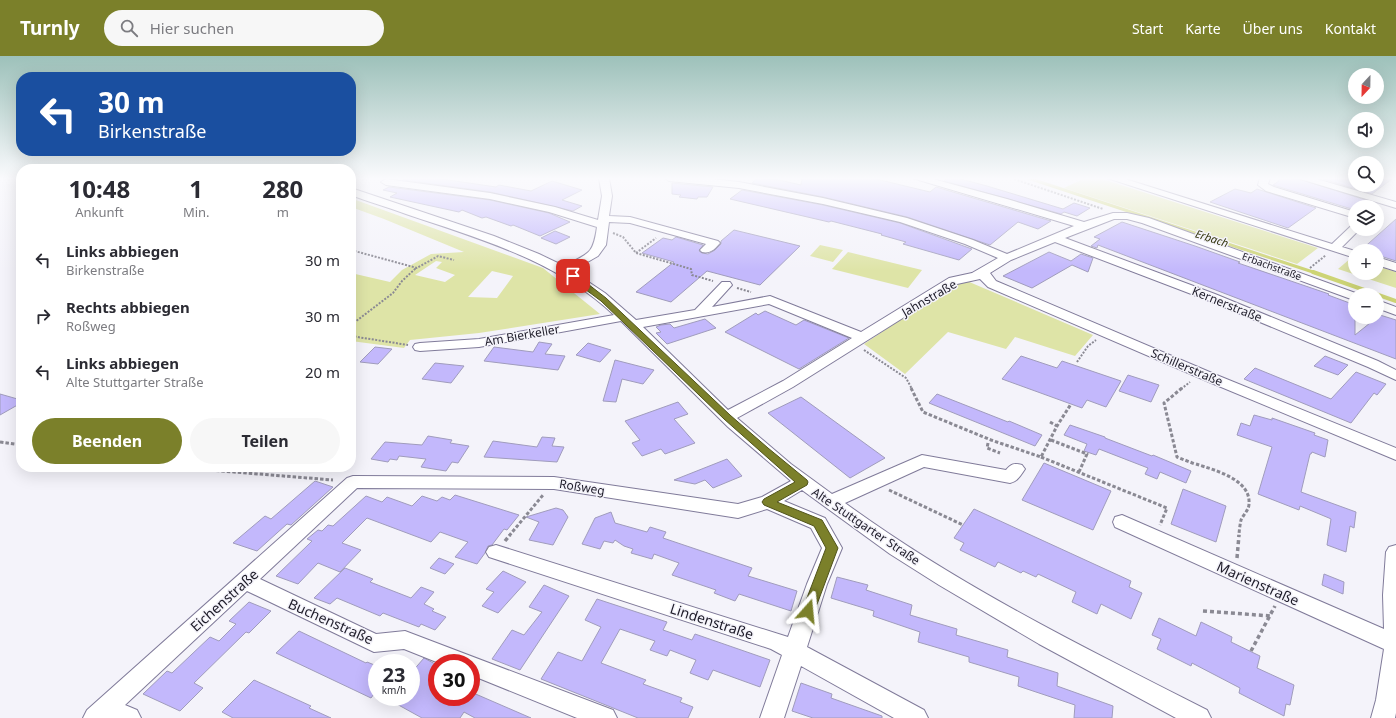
<!DOCTYPE html>
<html lang="de">
<meta charset="utf-8">
<style>
body{margin:0;font-family:"Noto Sans",sans-serif;background:#f7f7f7;color:#2b2b33;height:100vh;display:flex;flex-direction:column;font-size:15px;white-space:nowrap}
*{box-sizing:border-box;margin:0}
p{font-size:13px;color:#7c7c81}
.icon{flex:none;width:22px;height:22px;fill:none;stroke:currentColor;stroke-width:2;stroke-linecap:round;stroke-linejoin:round}
.map{position:relative;flex:1;overflow:hidden}
.details{position:absolute;left:16px;top:108px;width:340px;height:308px;display:flex;flex-direction:column;background:#fff;border-radius:16px;box-shadow:0 4px 16px #0002}
.details>*{flex:none}
.guide{position:absolute;left:16px;top:16px;width:340px;height:84px;border-radius:16px;box-shadow:0 4px 16px #0002;background:#1a4fa0;color:#fff;overflow:hidden}
.needle{width:26px;rotate:202deg}
.fabs{position:absolute;left:1348px;top:12px;display:grid;gap:8px}
.fabs a{display:grid;place-items:center;width:36px;height:36px;border-radius:50%;background:#fff;box-shadow:0 4px 16px #0002;font-size:20px}
.speed{position:absolute;left:368px;top:598px;display:flex;gap:8px;font-size:20px;font-weight:700;text-align:center}
.speed>*{display:grid;place-content:center;width:52px;height:52px;border-radius:50%;background:#fff;box-shadow:0 4px 16px #0002;line-height:1}
.speed small{font-size:10px;font-weight:400}
.speed .limit{border:6px solid #d22;background:#fff;color:#111}
.pin{position:absolute;display:grid;place-items:center;width:34px;height:34px;color:#fff;margin:-17px;border-radius:8px;box-shadow:0 2px 6px #0006}
.me{position:absolute;width:44px;margin:-22px;rotate:18deg;stroke-linejoin:round;filter:drop-shadow(0 0 3px #0008)}
.turn{display:flex;align-items:center;gap:14px;height:84px;padding:0 16px;font-size:18px}
.turn .icon{width:52px;height:52px;stroke-width:2.5}
.turn b{display:block;font-size:28px;line-height:34px}
.eta{display:flex;justify-content:space-evenly;align-items:center;height:68px;text-align:center}
.eta b{font-size:24px;font-weight:700;line-height:28px}
.cta{display:flex;gap:8px;margin-top:auto;padding:8px 16px}
.cta a{flex:1;height:46px;border-radius:24px;background:#7b802a;color:#fff;font-size:16px;font-weight:700;line-height:46px;text-align:center}
.cta a+a{background:#f7f7f7;color:#2b2b33}
ul{padding:0;list-style:none}
li{display:flex;align-items:center;gap:12px;height:56px;padding:0 16px}
li div{flex:1}
li b{display:block;font-size:15px}
li em{font-style:normal}
header{display:flex;align-items:center;gap:24px;box-sizing:border-box;height:56px;padding:0 20px;background:#7b802a;color:#fff}
header strong{font-size:19px}
nav{display:flex;gap:22px;margin-inline-start:auto;font-size:14px}
.search{width:280px;height:36px;background:#f7f7f7;display:flex;align-items:center;gap:10px;box-sizing:border-box;padding:0 14px;border-radius:22px;color:#7c7c81;font-size:15px}
.map>svg:first-child{display:block}
.green{fill:#dee4a7;fill-rule:evenodd}
.lines{fill:none;stroke-linecap:round;stroke-linejoin:round}
.stream-far1{stroke:#cdd475;stroke-width:3}
.stream{stroke:#cdd475;stroke-width:4}
.building{fill:#c3b8fc;stroke:#a09cbc}
.minor-casing{stroke:#807b9a;stroke-width:2}
.path-far2{stroke:#8a8993;stroke-width:2;stroke-dasharray:2 1.5;stroke-linecap:butt}
.path-far1{stroke:#8a8993;stroke-width:3;stroke-dasharray:3.5 2;stroke-linecap:butt}
.path{stroke:#8a8993;stroke-width:3.5;stroke-dasharray:4 3;stroke-linecap:butt}
.minor{fill:#fff;fill-rule:evenodd}
.route{fill:#7b802a;stroke:#50531b}
.labels{text-anchor:middle;dominant-baseline:central;stroke-width:3;stroke-linejoin:round;paint-order:stroke}
.far-street-label{font-size:10px;fill:#1d1b28;stroke:#f4f3fa}
.far-water-label{font-size:11px;font-style:italic;fill:#35370f;stroke:#f4f3fa}
.street-label{font-size:12px;fill:#1d1b28;stroke:#f4f3fa}
.near-street-label{font-size:14px;fill:#1d1b28;stroke:#f4f3fa}
</style>
<header>
<strong>Turnly</strong>
<div class="search"><svg class="icon" aria-label="search" viewBox="0 0 24 24"><circle cx="10" cy="10" r="6"/><path d="M15 15l6 6"/></svg>Hier suchen</div>
<nav><a>Start</a><a>Karte</a><a>Über uns</a><a>Kontakt</a></nav>
</header>
<div class="map">
<svg width="1396" height="662" viewBox="0 0 1396 662">
<rect width="100%" height="100%" fill="#f4f3fa"/>
<path class="green" d="M1085,122H1099L1318,192L1297,208L1064,132Z
M353,143L543,212L600,258L479,277L410,284L404,292L351,285V217L390,226L402,214L431,198L464,196L384,163L351,151V144ZM436,205L442,206L436,212L455,219L445,226L415,219ZM492,215L513,220L497,242L468,241Z
M820,189L843,194L833,206L810,200Z
M848,196L922,214L908,232L832,213Z
M1351,202L1355,203V217H1377V210L1396,216V232L1338,213Z
M967,225L1093,279L1075,300L1015,281L1006,293L948,276L905,318L864,288L952,229Z"/>
<g class="lines">
<path class="stream-far1" d="M1028,122L1316,217"/>
<path class="stream" d="M1313,216L1396,245"/>
</g>
<path class="building" d="M406,122H435L496,131L499,129L531,135L552,125L582,134L562,144L582,150L573,155L490,136L403,124Z
M758,122L779,124L801,129L802,122H872L930,136L936,131L1051,165L1038,173L1018,166L990,189L907,161L823,141L752,127Z
M947,122H957L987,130L1063,153L1074,147L1090,152L1077,160L1064,156L1061,158L944,125Z
M1279,122H1296L1369,145L1361,151H1355V154L1273,129L1279,125Z
M1320,122H1355V129H1377V122H1393L1372,138Z
M672,127L713,131L707,141H698L697,143L679,141L681,139L672,138Z
M389,131L490,144L549,157L570,166L540,180L513,169L511,170L486,161L482,162L462,154L459,156L390,141L397,137L383,134Z
M1235,133L1251,137L1257,133L1316,152L1288,172L1210,146Z
M742,134L823,149L900,167L972,193L959,204L903,188L906,186L881,179L882,178L831,165L829,166L730,143Z
M1396,163V205L1377,199V195H1360Z
M1122,166L1195,190L1240,206L1238,207L1329,238L1328,239L1355,249V279L1380,259L1396,264V303L1098,189L1097,192L1091,190L1100,183L1094,181Z
M734,174L800,190L760,229L707,215L671,246L636,236L674,206L642,197L663,182L672,184L676,181L703,189L699,195L702,197L708,198L715,194L721,188V185Z
M555,175L570,181L556,188L541,182Z
M1049,196L1071,205L1081,198L1093,202L1088,216L1072,209L1032,232L1003,220Z
M765,255L796,269L804,264L849,282L799,313L725,276L756,257L758,259Z
M705,263L716,272L667,288L656,277L661,276L656,271L661,269L670,268L674,272Z
M539,286L552,288L545,298L565,300L558,314L484,305L494,291L533,296Z
M588,287L611,294L600,306L576,299Z
M375,291L392,293L378,308L360,306Z
M1021,300L1057,312L1062,305L1121,325L1106,351L1087,344L1082,352L1002,323Z
M1325,300L1348,309L1338,319L1314,310Z
M615,304L654,314L643,328L622,323L616,346L603,345Z
M435,307L464,310L451,327L422,323Z
M1255,312L1331,343L1356,316L1386,328L1377,339L1374,337L1351,367L1244,323Z
M1128,319L1159,329L1151,346L1119,335Z
M0,338L21,344V347L0,359Z
M937,338L1008,366L1009,365L1042,379L1035,390L929,347Z
M801,341L885,402L850,422L768,357Z
M678,346L688,358L674,363L695,387L665,398L661,393L642,400L632,387L640,384L625,365Z
M1254,359L1272,364V362L1315,377L1314,379L1328,384L1325,401L1312,396L1311,398H1310L1301,436L1356,456L1354,472L1350,470L1346,496L1327,489L1331,463L1329,462L1300,450L1299,454L1258,438L1272,391L1237,379L1241,367L1250,370Z
M1070,369L1105,381V382L1152,400L1153,399L1191,415L1186,427L1160,416L1157,423L1145,418L1148,412L1099,393L1096,399L1084,395L1087,388L1064,379Z
M428,380L452,384L450,387L469,390L458,407L452,406L446,415L421,411L426,403L399,400L397,404L390,403L388,406L371,403L385,386L422,389Z
M542,381L555,382L552,390L564,391L557,406L484,401L493,385L537,391Z
M727,403L742,420L713,432L705,424L695,428L674,424Z
M1044,407L1111,435L1093,474L1022,444Z
M315,425L333,431L291,469L287,468L257,495L233,487L265,460L271,463Z
M1183,433L1226,450L1216,486L1171,468Z
M455,439L519,459L507,474L504,473L492,489L488,490L485,497L477,508L455,501L468,486L440,476L431,486L367,462L342,487L361,494L340,516L318,507L298,528L276,520L309,488L312,485L307,483L318,474L322,475L328,469L333,470L366,440L382,446L387,441L412,450L422,440L437,445L442,441L450,444Z
M556,452L563,454L568,461L553,489L529,484L539,466L526,461Z
M974,453L1131,525L1129,531L1142,537L1131,563L1101,548L1097,558L1072,546L1076,536L1038,518L1036,521L1023,515L1021,517L998,506L995,511L960,494L964,487L954,482Z
M611,456L615,467L647,476L650,471L666,476L663,482L752,512L748,520L797,535L791,555L739,538L735,545L714,537L716,534L672,519L679,507L654,498L652,503L631,497L633,493L624,490L615,484L613,487L604,485L600,493L582,488L595,462Z
M439,502L454,508L445,518L430,512Z
M345,512L373,523L370,526L411,542L421,531L434,536L424,548L434,553L432,555L446,561L435,574L421,568L419,571L383,557L380,560L337,542L330,548L314,542Z
M503,515L526,526L498,557L482,550L494,536L486,533Z
M1324,518L1344,526L1343,538L1322,529Z
M837,521L868,529L866,534L912,549L910,559L957,573L956,579L1008,594L1007,601L1058,617L1057,630L1113,650L1112,662H1074L1075,649L1018,630L1019,621L969,606V601L918,586L920,576L873,560L874,555L831,542Z
M544,529L569,540L520,614L492,603L512,574L524,579L542,556L529,551Z
M597,543L667,566L663,574L692,584L695,578L770,604L760,631L713,614L708,624L690,617L696,604L670,594L667,600L650,594L655,585L620,573L601,607L646,624L643,628L682,642L680,646L693,651L688,662H638L541,623L558,596L582,605L601,571L585,564Z
M249,546L271,555L249,577L246,576L194,627L203,632L180,655L143,638L167,615L172,617L210,581L219,585L236,568L229,565Z
M1159,562L1196,580L1201,566L1232,581L1231,586L1260,600L1257,612L1294,629L1290,649L1286,648L1284,660L1239,637L1240,632L1192,607L1191,610L1157,593L1161,583L1152,579Z
M299,575L366,607L367,606L377,610V634L371,642L276,597Z
M424,602L437,609V641H471V636L531,662H475L464,656L460,662H422L384,641H411V617Z
M254,624L311,650L309,652L331,662H233L222,656Z
M801,627L832,638L831,642L882,660V662H813L792,655Z"/>
<g class="lines">
<defs>
<path id="minor" d="M599,122H609L612,140L609,160L630,161L718,185L720,187C715,193 710,198 702,196L700,194L706,188L630,167L609,166L606,189L598,200L572,215L605,237L636,264L695,254L722,226H730L732,229L712,251L770,240L861,276L949,222L972,217L998,202L965,188L900,166L823,148L739,132L669,125L665,122H703L739,126L823,142L907,162L973,184L1007,198L1074,170L912,122H929L1007,143L1084,166L1113,157H1127L1149,162L1361,239H1355V244L1351,243L1142,167L1127,163H1114L1065,182L1215,238L1378,305L1396,314V324L1368,311L1207,244L1055,186L1011,204L990,217L996,225L1219,320L1396,392V404L1209,326L988,231L980,223L957,228L793,331L737,362L791,408L832,438L922,399L1006,414C1011,408 1014,407 1022,409L1025,413C1020,420 1018,425 1010,427L924,411L845,447C957,529 1083,591 1207,654L1211,662H1176L1039,588L939,529L890,498L802,434L784,445L825,462L842,492L827,528L807,591L924,654L928,662H894L801,610L784,662H760L782,599L771,593L489,501L486,496L489,491L496,489L788,581L807,528L822,492L811,472L767,453L738,462L554,433L357,432L260,523L376,578L405,575L613,654L617,662H577L471,619V607H439L404,593L374,596L247,535L125,649L137,654L141,662H83L87,654L347,422L353,420L554,421L738,448L762,441L791,425L728,371L621,265L479,291L420,295L415,294L413,291L415,288L420,287L479,283L614,259C556,204 480,183 406,158C387,151 369,146 351,139V132L494,180L539,198L564,210C588,197 593,200 597,171L549,156L490,143L386,129L381,126L386,123L490,137L555,151L598,164L602,140ZM769,248L852,282L783,325L728,354L643,271Z
M1107,122H1122L1332,188L1351,170L1355,169V173H1360L1342,191L1355,195V202Z
M1260,122H1270L1268,128L1274,131L1355,156V162L1266,135L1258,129Z
M1297,122H1313L1396,146V152Z
M1377,201L1396,207V215L1377,209Z
M1377,244L1396,251V259L1377,252Z
M1122,459L1384,573L1383,539L1386,496L1389,491L1396,489V657L1395,662H1371L1376,644L1384,593L1115,471L1113,466L1115,461Z"/>
</defs>
<use href="#minor" class="minor-casing"/>
<path class="path-far2" d="M1011,122L1103,153
M613,177L623,181L636,197L691,213L692,219L713,225
M351,194L417,212L438,200L454,204
M636,197L656,182
M1310,212L1326,199
M737,232L751,236
M351,269L393,237L402,225L416,212
M351,280L408,289
M864,294L906,322L912,333
M1077,306L1088,290L1096,284
M1181,333L1190,326"/>
<path class="path-far1" d="M911,332L923,356L991,384L1041,401L1057,370L1071,348
M1182,332L1164,347L1177,401L1195,408
M1050,366L1057,370
M1051,384L1087,398L1079,416
M0,386L21,389
M988,387L987,392L1000,397
M1041,401L1167,452L1160,469
M1196,408C1214,414 1251,423 1249,448C1249,454 1243,459 1241,464C1240,469 1239,475 1239,480
M172,411L333,424
M889,434L963,469
M509,480L543,439"/>
<path class="path" d="M505,485L510,479
M1237,502L1239,479
M1203,555L1271,560
M1251,595L1275,550"/>
<use href="#minor" class="minor"/>
</g>
<linearGradient id="sky" x2="0" y2="1"><stop stop-color="#9dc1ba"/><stop offset="0.57" stop-color="#fafafd"/><stop offset="1" stop-color="#fafafd" stop-opacity="0"/></linearGradient>
<rect width="1396" height="215" fill="url(#sky)"/>
<path class="route" d="M570,218H575L606,242L730,359L768,392L807,424L808,426L807,429L777,446L822,464L838,492L813,559L808,560L804,559L802,555L826,492L814,470L764,449L762,446L764,443L795,426L724,363L601,245L570,222Z"/>
<g class="labels">
<g class="far-street-label">
<text transform="translate(1272 210) rotate(20)">Erbachstraße</text>
</g>
<g class="far-water-label">
<text transform="translate(1212 182) rotate(18)">Erbach</text>
</g>
<g class="street-label">
<text transform="translate(929 242) rotate(-30)">Jahnstraße</text>
<text transform="translate(1227 248) rotate(22)">Kernerstraße</text>
<text transform="translate(522 279) rotate(-10)">Am Bierkeller</text>
<text transform="translate(1187 311) rotate(23)">Schillerstraße</text>
<text transform="translate(582 431) rotate(9)">Roßweg</text>
<text transform="translate(866 470) rotate(34)">Alte Stuttgarter Straße</text>
</g>
<g class="near-street-label">
<text transform="translate(1258 527) rotate(24)">Marienstraße</text>
<text transform="translate(224 544) rotate(-42)">Eichenstraße</text>
<text transform="translate(331 565) rotate(24)">Buchenstraße</text>
<text transform="translate(712 565) rotate(18)">Lindenstraße</text>
</g>
</g>
</svg>
<div class="fabs">
<a><svg class="needle" viewBox="-14 -14 28 28"><path d="M0-13l5 13h-10z" fill="#e53935"/><path d="M0 13l5-13h-10z" fill="#7c7c81"/></svg></a>
<a><svg class="icon" aria-label="sound" viewBox="0 0 24 24"><path d="M4 9h4l5-4v14l-5-4H4zM17 9q2 3 0 6"/></svg></a>
<a><svg class="icon" aria-label="search" viewBox="0 0 24 24"><circle cx="10" cy="10" r="6"/><path d="M15 15l6 6"/></svg></a>
<a><svg class="icon" aria-label="layers" viewBox="0 0 24 24"><path d="M12 4l9 5-9 5-9-5zM3 14l9 5 9-5"/></svg></a>
<a>+</a>
<a>−</a>
</div>
<div class="speed"><div>23<small>km/h</small></div><div class="limit">30</div></div>
<div class="pin" style="left:573px;top:220px;background:#d93025"><svg class="icon" aria-label="arrive" viewBox="0 0 24 24"><path d="M6 21V4h12l-3 4 3 4H6"/></svg></div>
<svg class="me" style="left:808px;top:555px" viewBox="-20 -20 40 40"><path d="M0-17L14 15 0 8-14 15z" fill="#7b802a" stroke="#fff" stroke-width="4"/></svg>
<div class="guide">
<div class="turn"><svg class="icon" aria-label="left" viewBox="0 0 24 24"><path d="M17 20v-9H6M10 6l-5 5 5 5"/></svg><div><b>30 m</b>Birkenstraße</div></div>
</div>
<section class="details">
<div class="eta">
<div><b>10:48</b><p>Ankunft</p></div>
<div><b>1</b><p>Min.</p></div>
<div><b>280</b><p>m</p></div>
</div>
<ul>
<li><svg class="icon" aria-label="left" viewBox="0 0 24 24"><path d="M17 20v-9H6M10 6l-5 5 5 5"/></svg><div><b>Links abbiegen</b><p>Birkenstraße</p></div><em>30 m</em></li>
<li><svg class="icon" aria-label="right" viewBox="0 0 24 24"><path d="M7 20v-9h11M14 6l5 5-5 5"/></svg><div><b>Rechts abbiegen</b><p>Roßweg</p></div><em>30 m</em></li>
<li><svg class="icon" aria-label="left" viewBox="0 0 24 24"><path d="M17 20v-9H6M10 6l-5 5 5 5"/></svg><div><b>Links abbiegen</b><p>Alte Stuttgarter Straße</p></div><em>20 m</em></li>
</ul>
<div class="cta"><a>Beenden</a><a>Teilen</a></div>
</section>
</div>
